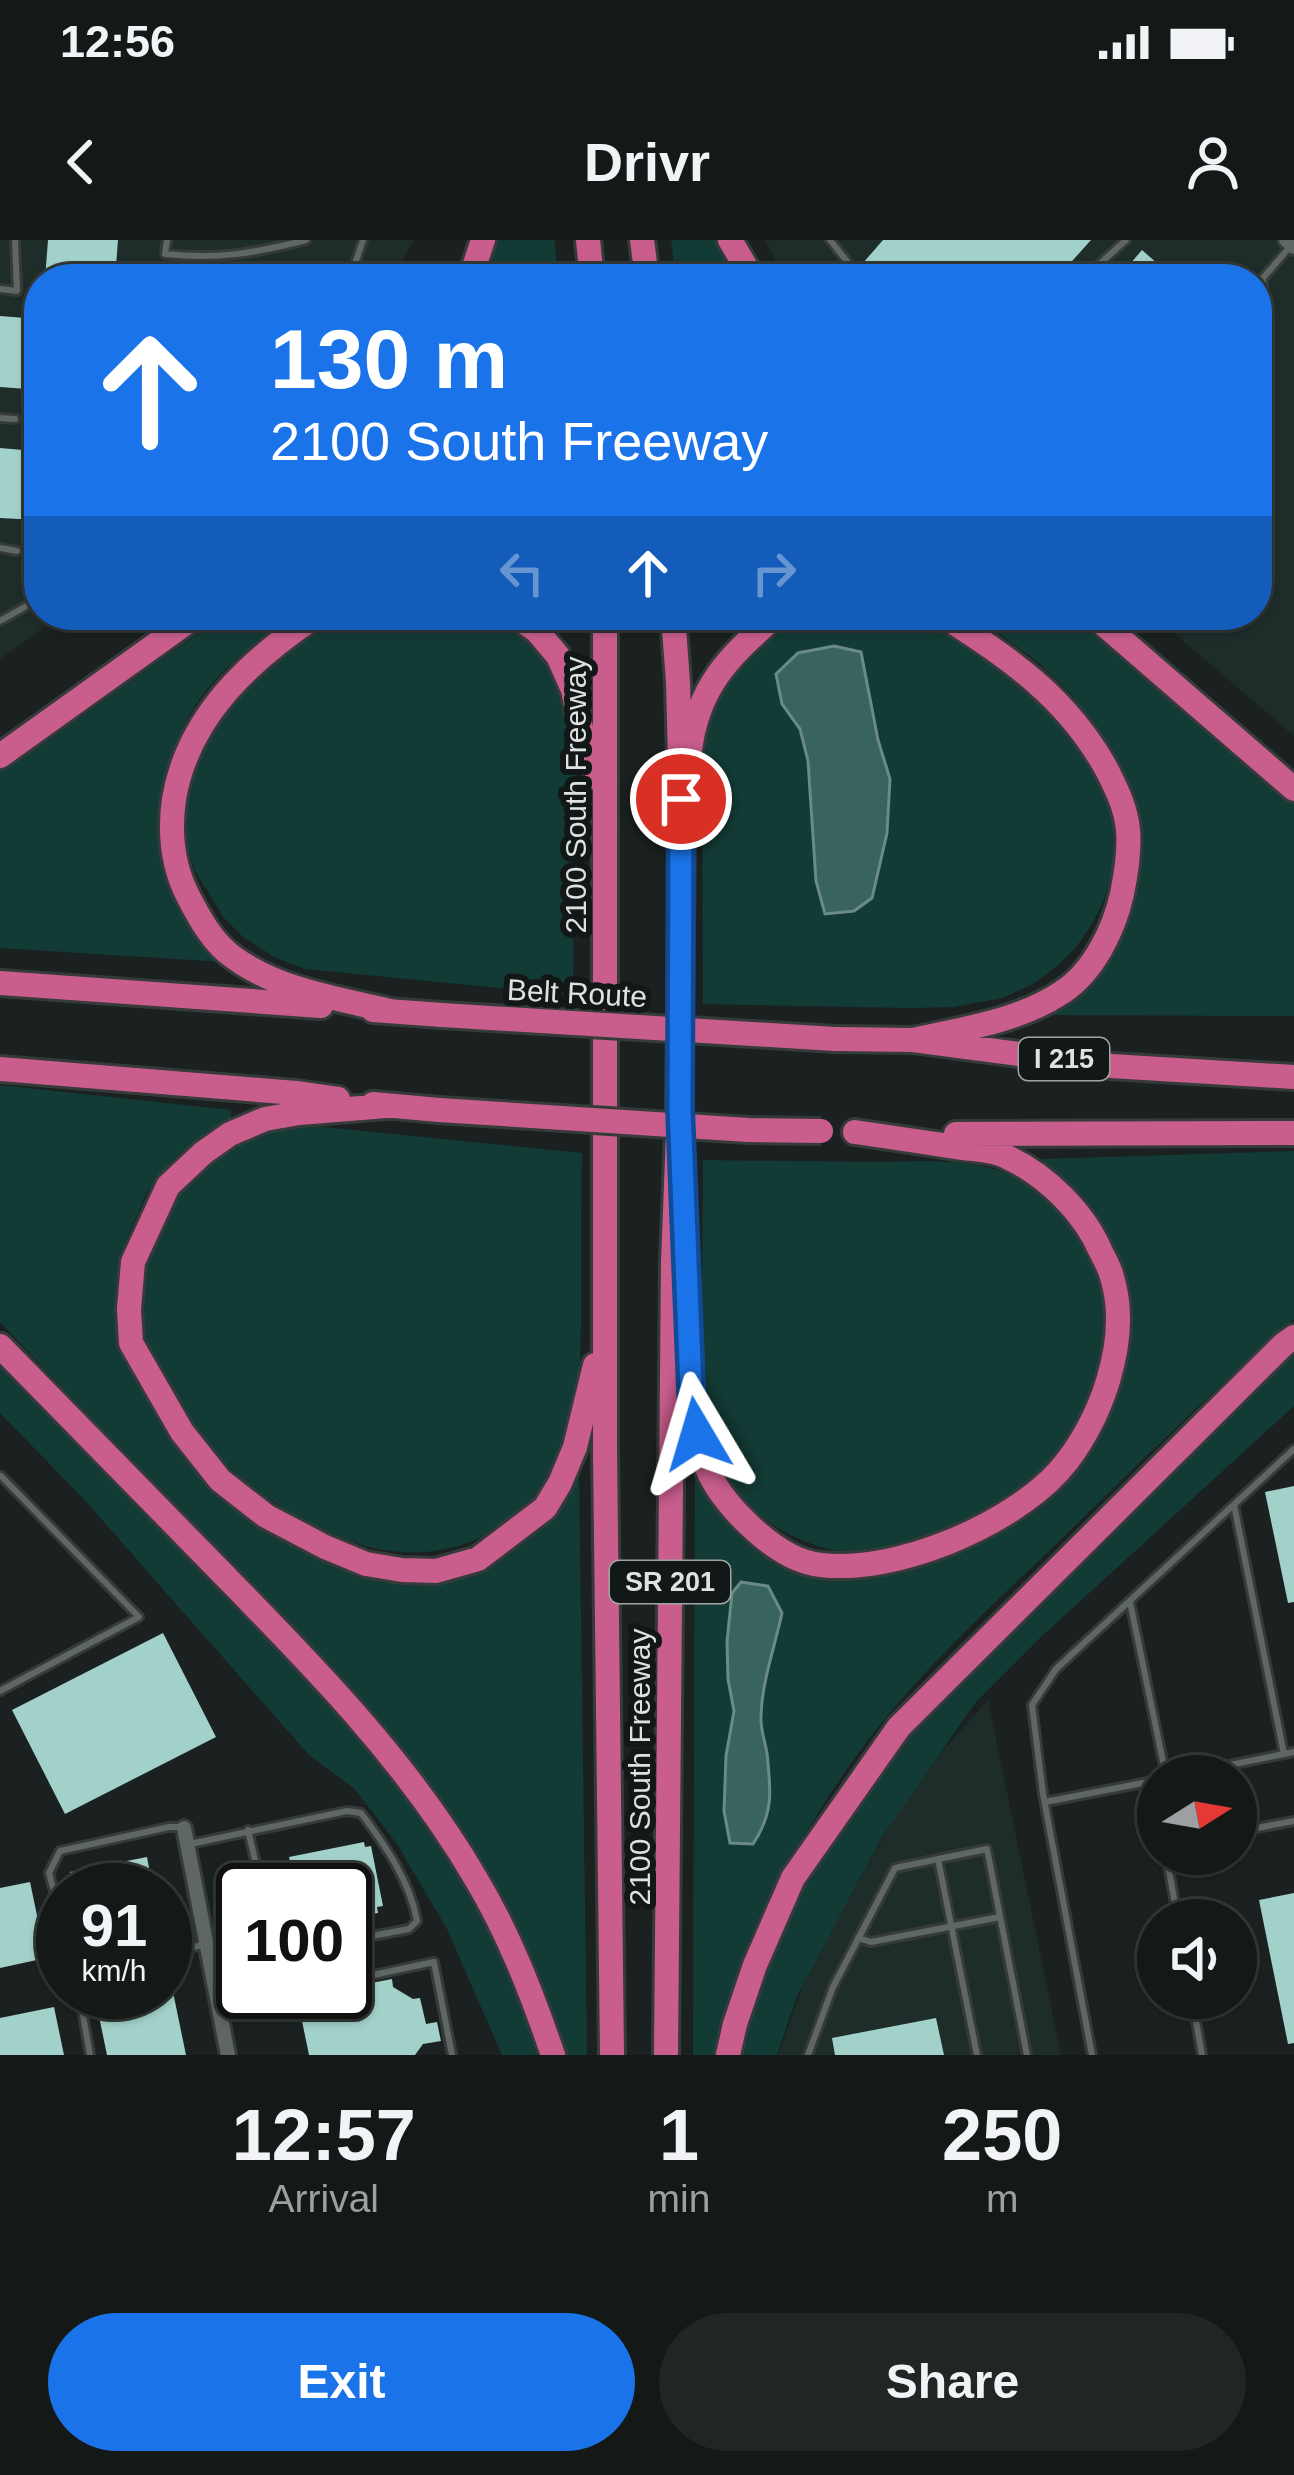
<!DOCTYPE html>
<style>
body{margin:0;font-family:Helvetica,sans-serif;background:#212625;color:#f1f3f6;height:100vh;display:flex;flex-direction:column;font-size:45px;white-space:nowrap}
*{box-sizing:border-box;margin:0}
p{font-size:39px;color:#9da0a2}
.icon{flex:none;width:66px;height:66px;fill:none;stroke:currentColor;stroke-width:2;stroke-linecap:round;stroke-linejoin:round}
.map{position:relative;height:1815px;overflow:hidden}
.drawer{display:flex;flex-direction:column;background:#141918;flex:1}
.drawer>*{flex:none}
.banner{position:absolute;left:24px;top:24px;width:1248px;height:366px;border-radius:48px;box-shadow:0 3px 9px #0004,0 0 0 3px #333837;background:#1a73e8;color:#fff;overflow:hidden}
.needle{width:78px;rotate:79deg}
.buttons{position:absolute;left:1137px;top:1515px;display:grid;gap:24px}
.buttons a{display:grid;place-items:center;width:120px;height:120px;border-radius:50%;background:#141918;box-shadow:0 3px 9px #0004,0 0 0 3px #333837;font-size:60px}
.speed{position:absolute;left:36px;top:1623px;display:flex;gap:24px;font-size:60px;font-weight:700;text-align:center}
.speed>*{display:grid;place-content:center;width:156px;height:156px;border-radius:50%;background:#141918;box-shadow:0 3px 9px #0004,0 0 0 3px #333837;line-height:1}
.speed small{font-size:30px;font-weight:400}
.speed .limit{border:6px solid #111;border-radius:18px;background:#fff;color:#111}
.pin{position:absolute;display:grid;place-items:center;width:102px;height:102px;color:#fff;margin:-51px;border:6px solid #fff;border-radius:50%;box-shadow:0 3px 12px #0007}
.me{position:absolute;width:132px;margin:-66px;rotate:353deg;stroke-linejoin:round;filter:drop-shadow(0 0 9px #0008)}
.turn{display:flex;align-items:center;gap:42px;height:252px;padding:0 48px;font-size:54px}
.turn .icon{width:156px;height:156px;stroke-width:2.5}
.turn b{display:block;font-size:84px;line-height:102px}
.lanes{display:flex;align-items:center;height:114px;padding:0 48px;background:#0003;justify-content:center;gap:60px;direction:ltr}
.lanes .off{opacity:.35}
.eta{display:flex;justify-content:space-evenly;align-items:center;height:204px;text-align:center}
.eta b{font-size:72px;font-weight:700;line-height:84px}
.action{display:flex;gap:24px;margin-top:auto;padding:24px 48px}
.action a{flex:1;height:138px;border-radius:72px;background:#1a73e8;color:#fff;font-size:48px;font-weight:700;line-height:138px;text-align:center}
.action a+a{background:#212625;color:#f1f3f6}
.status{display:flex;justify-content:space-between;align-items:center;height:84px;padding:0 60px;background:#141918;direction:ltr}
.status svg{height:33px;fill:currentColor}
header{display:flex;justify-content:space-between;align-items:center;height:156px;padding:0 48px;background:#141918;font-size:54px;font-weight:700}
.map>svg:first-child{display:block}
.built{fill:#1e2c2a}
.green{fill:#133b35}
.water{fill:#38645d;stroke:#6a8a85;stroke-width:3}
.building{fill:#a2d1c9}
.lines{fill:none;stroke-linecap:round;stroke-linejoin:round}
.service-casing{stroke:#363b3a;stroke-width:12}
.minor-casing{stroke:#363b3a;stroke-width:20}
.motorway-casing{stroke:#363b3a;stroke-width:30}
.service{stroke:#5f6765;stroke-width:6}
.minor{stroke:#5f6765;stroke-width:14}
.motorway{stroke:#c95e8d;stroke-width:24}
.motorway-bridge-casing{stroke:#363b3a;stroke-width:30;stroke-linecap:butt}
.motorway-bridge{stroke:#c95e8d;stroke-width:24}
.route-casing{stroke:#114b97;stroke-width:30}
.route{stroke:#1a73e8;stroke-width:21}
.labels{text-anchor:middle;dominant-baseline:central;stroke-width:12;stroke-linejoin:round;paint-order:stroke}
.shield{fill:#121817;stroke:#a1a6a5;stroke-width:3}
.shield-label{font-size:27px;font-weight:bold;fill:#dee3e2}
.street-label{font-size:30px;fill:#dee3e2;stroke:#121817}
</style>
<div class="status"><b>12:56</b><svg viewBox="0 0 49 12"><path d="M0 12V9h3v3zM5 12V6h3v6zM10 12V3h3v9zM15 12V0h3v12zM26 1h20v11H26zM47 4h2v5h-2z"/></svg></div>
<header><svg class="icon" aria-label="back" viewBox="0 0 24 24"><path d="M15 5l-7 7 7 7"/></svg>Drivr<svg class="icon" aria-label="person" viewBox="0 0 24 24"><circle cx="12" cy="8" r="4"/><path d="M4 21q1-7 8-7t8 7"/></svg></header>
<div class="map">
<svg width="1294" height="1815" viewBox="0 0 1294 1815">
<rect width="100%" height="100%" fill="#1b2120"/>
<path class="built" d="M0,0H414L393,39H39V375H62L0,419Z
M765,0H1294V496L1153,375H1257V39H786Z
M988,1460L1061,1815H778L807,1734L911,1546Z"/>
<path class="green" d="M496,0H554L559,39H482Z
M671,0H724L749,39H676Z
M224,375H299C221,421 171,471 164,565L225,722L0,708V529L31,512Z
M340,375H492L521,396L548,425L563,449L575,501L573,755L305,729L274,717L242,696L224,678L195,631L185,598L183,566L196,500L291,401Z
M791,375H932L984,405L1086,503L1113,573V628L1105,657L1094,681L1077,706L1057,726L1033,744L1002,758L953,767L910,768L703,764L702,495L719,441L782,379Z
M973,375H1090L1294,552V776L1050,775V764L1099,714L1131,562L1121,530L1107,502L1072,455L1038,422Z
M0,845L231,870V882L196,901L173,920L147,952L121,1012L116,1047L120,1094L129,1126L148,1162L182,1208L368,1327L493,1318L522,1301L549,1278L579,1233L587,1815H563L551,1777L334,1437L0,1082Z
M304,885L582,913C581,959 581,1004 581,1050C581,1100 582,1154 567,1203C558,1231 538,1258 515,1276C477,1307 427,1319 378,1309C271,1286 130,1165 136,1047C137,1026 155,1000 164,980C170,967 175,951 183,939C187,932 196,927 204,922C215,914 228,903 241,897C260,889 283,887 304,885Z
M1294,911V1079C1218,1145 1147,1216 1074,1287C1007,1352 934,1416 876,1490C806,1579 738,1704 714,1815H693L695,1221L795,1321L933,1318L1094,1202L1119,1156L1128,1110V1075L1040,930V919Z
M703,920C760,921 818,921 876,922C921,922 968,917 1011,935C1046,949 1077,982 1092,1017C1106,1048 1114,1099 1104,1132C1098,1150 1088,1174 1077,1190C1039,1245 930,1314 862,1313C807,1312 754,1282 725,1235C695,1189 702,1111 702,1057C702,1011 703,966 703,920Z
M1294,1105V1166L1042,1396L975,1463L882,1597L797,1756L777,1815H742L764,1733L796,1655L903,1489Z
M0,1111L366,1499C441,1595 506,1696 540,1815H502L447,1689L397,1604L354,1548L309,1515L81,1256L0,1173Z"/>
<path class="water" d="M834,406L861,412L878,500L890,539L887,593L872,658L854,671L825,674L816,641L808,521L800,489L782,464L776,434L798,413Z
M741,1342L768,1346L782,1373C775,1406 762,1441 761,1476C760,1488 765,1501 767,1513C771,1551 774,1572 753,1604L730,1603L724,1571L726,1516L734,1471L728,1439L727,1402L732,1353Z"/>
<path class="building" d="M48,0H118L115,39H45Z
M883,0H1091L1056,39H881L863,23Z
M1142,10L1175,39H1117Z
M0,76L39,79V280L0,278V208L23,210L27,149L0,147Z
M1294,1246V1362L1288,1363L1265,1252Z
M163,1393L216,1497L65,1574L12,1470Z
M364,1602L365,1607L371,1606L383,1666L377,1667L378,1673L345,1679V1650H288L283,1624L290,1622L289,1617Z
M147,1617L153,1650H74L70,1632Z
M30,1642L46,1718L0,1728V1648Z
M1294,1653V1803L1288,1804L1259,1660Z
M392,1739L393,1747L413,1759L420,1758L426,1784L437,1782L441,1801L423,1804L415,1815H309L302,1781L313,1779L329,1752H345V1748Z
M121,1752H173L186,1815H107L95,1757Z
M54,1767L64,1815H0V1778Z
M936,1778L944,1815H835L832,1798Z"/>
<g class="lines">
<defs>
<path id="service" d="M167,0L165,14C217,20 255,13 306,0
M830,0L861,39
M350,39L363,0
M1083,39L1126,0
M0,49L17,51L15,0
M1257,94L1264,75L1263,38L1289,8
M0,178L15,179
M0,308L17,311
M0,381L39,359
M1234,1265L1284,1514
M1130,1362L1166,1536
M0,1451L139,1377L1,1236
M1175,1536L1294,1512
M1045,1562L1158,1540
M248,1590L262,1650
M1236,1592L1294,1581
M190,1604L347,1571L361,1573C385,1605 410,1641 417,1681L409,1689L345,1701
M1166,1614L1178,1680
M938,1619L977,1815
M63,1685L49,1633L60,1611L169,1587H180
M858,1698L871,1702L1000,1677
M165,1713L203,1705
M345,1741L434,1722L452,1815
M79,1752L90,1815
M1192,1758L1202,1815
M222,1766L290,1752
M808,1815L833,1747L895,1628L987,1609L1027,1815
M1092,1815L1043,1554L1032,1465L1056,1429L1294,1209"/>
<path id="minor" d="M1286,0L1294,7
M184,1588L228,1815"/>
<path id="motorway" d="M588,0L592,39
M642,0L647,39
M730,0L753,39
M470,39L483,0
M317,375C250,420 188,476 174,559C169,594 172,626 189,658C200,679 213,703 233,717C278,750 336,758 390,771
M514,375L537,391L558,416L573,450L585,507L602,542
M605,375V1209L612,1815
M1093,375L1294,549
M690,511C697,448 730,414 777,375
M0,516L197,375
M0,743L321,766
M373,770L442,775
M835,799L913,800L1111,826L1294,837
M913,800C962,789 1019,781 1061,753C1093,733 1114,690 1122,654C1126,634 1130,611 1128,590C1126,568 1117,550 1107,530C1067,457 1010,419 942,375
M0,829L296,853L338,859
M373,864L439,870
M386,866L299,873L265,879L230,894L203,913L168,946L133,1022L129,1069L131,1103L182,1192L220,1240L266,1276L325,1307L366,1324L402,1330L436,1331L478,1319L545,1268L560,1243L575,1207L595,1125
M956,894L1294,893
M688,1086C690,1134 689,1182 707,1228C715,1248 729,1265 744,1280C764,1300 791,1322 821,1325C895,1334 1009,1286 1059,1231C1101,1184 1131,1099 1112,1037C1110,1028 1105,1020 1101,1012C1084,972 1046,935 1007,917C994,910 978,910 963,908C927,903 891,897 855,892
M0,1106C75,1183 150,1259 225,1336C317,1430 410,1525 476,1639C509,1694 532,1754 553,1815
M666,1815L673,1021L679,869L682,597L678,442L673,375
M728,1815L735,1784L755,1725L793,1638L899,1487L1284,1104L1294,1097"/>
</defs>
<use href="#service" class="service-casing"/>
<use href="#minor" class="minor-casing"/>
<use href="#motorway" class="motorway-casing"/>
<use href="#service" class="service"/>
<use href="#minor" class="minor"/>
<use href="#motorway" class="motorway"/>
<defs>
<path id="motorway-bridge" d="M442,775L835,799
M439,870L748,890L821,891"/>
</defs>
<use href="#motorway-bridge" class="motorway-bridge-casing"/>
<use href="#motorway-bridge" class="motorway-bridge"/>
</g>
<g class="lines">
<defs>
<path id="route" d="M681,559L680,868L692,1174L697,1194"/>
</defs>
<use href="#route" class="route-casing"/>
<use href="#route" class="route"/>
</g>
<g class="labels">
<g class="shield">
<rect x="1019" y="798" width="90" height="42" rx="9"/>
<rect x="610" y="1321" width="120" height="42" rx="9"/>
</g>
<g class="shield-label">
<text x="1064" y="819">I 215</text>
<text x="670" y="1342">SR 201</text>
</g>
<g class="street-label">
<text transform="translate(575 555) rotate(-90)">2100 South Freeway</text>
<text transform="translate(577 753) rotate(3)">Belt Route</text>
<text transform="translate(639 1527) rotate(-90)">2100 South Freeway</text>
</g>
</g>
</svg>
<div class="buttons">
<a><svg class="needle" viewBox="-14 -14 28 28"><path d="M0-13l5 13h-10z" fill="#e53935"/><path d="M0 13l5-13h-10z" fill="#9da0a2"/></svg></a>
<a><svg class="icon" aria-label="sound" viewBox="0 0 24 24"><path d="M4 9h4l5-4v14l-5-4H4zM17 9q2 3 0 6"/></svg></a>
</div>
<div class="speed"><div>91<small>km/h</small></div><div class="limit">100</div></div>
<div class="pin" style="left:681px;top:559px;background:#d93025"><svg class="icon" aria-label="arrive" viewBox="0 0 24 24"><path d="M6 21V4h12l-3 4 3 4H6"/></svg></div>
<svg class="me" style="left:697px;top:1194px" viewBox="-20 -20 40 40"><path d="M0-17L14 15 0 8-14 15z" fill="#1a73e8" stroke="#fff" stroke-width="4"/></svg>
<div class="banner">
<div class="turn"><svg class="icon" aria-label="ahead" viewBox="0 0 24 24"><path d="M12 20V5M6 11l6-6 6 6"/></svg><div><b>130 m</b>2100 South Freeway</div></div>
<div class="lanes"><svg class="icon off" aria-label="left" viewBox="0 0 24 24"><path d="M17 20v-9H6M10 6l-5 5 5 5"/></svg><svg class="icon" aria-label="ahead" viewBox="0 0 24 24"><path d="M12 20V5M6 11l6-6 6 6"/></svg><svg class="icon off" aria-label="right" viewBox="0 0 24 24"><path d="M7 20v-9h11M14 6l5 5-5 5"/></svg></div>
</div>
</div>
<section class="drawer">
<div class="eta">
<div><b>12:57</b><p>Arrival</p></div>
<div><b>1</b><p>min</p></div>
<div><b>250</b><p>m</p></div>
</div>
<div class="action"><a>Exit</a><a>Share</a></div>
</section>
